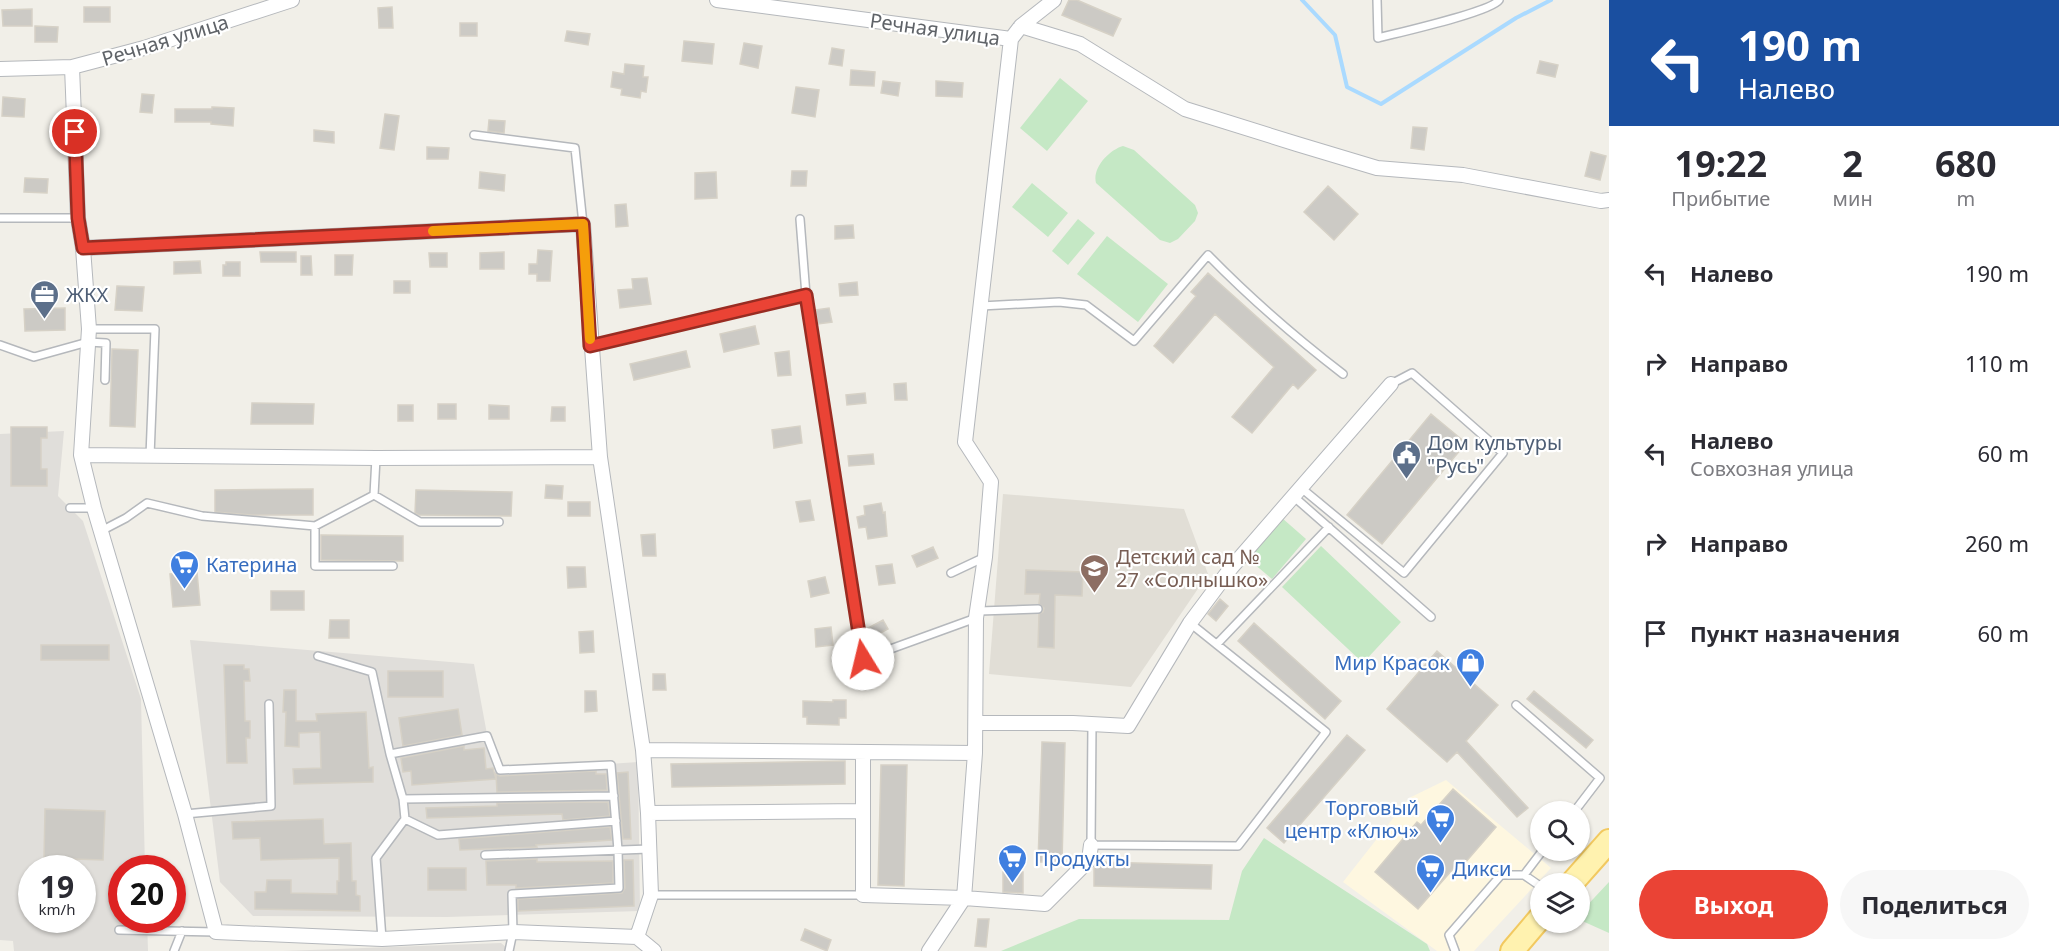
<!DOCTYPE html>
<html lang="ru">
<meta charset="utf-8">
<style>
body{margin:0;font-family:"Noto Sans",sans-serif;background:#f7f7f7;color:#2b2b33;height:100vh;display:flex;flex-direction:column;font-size:22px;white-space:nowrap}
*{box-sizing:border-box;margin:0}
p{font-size:20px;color:#7c7c81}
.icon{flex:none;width:33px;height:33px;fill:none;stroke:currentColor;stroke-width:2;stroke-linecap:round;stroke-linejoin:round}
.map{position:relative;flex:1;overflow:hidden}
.drawer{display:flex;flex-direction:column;background:#fff;width:450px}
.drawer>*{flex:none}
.banner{background:#1a4fa0;color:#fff;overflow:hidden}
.tools{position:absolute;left:1530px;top:801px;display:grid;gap:12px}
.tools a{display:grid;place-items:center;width:60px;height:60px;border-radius:50%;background:#fff;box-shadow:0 2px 4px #0004;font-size:30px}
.speed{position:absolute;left:18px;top:855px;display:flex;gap:12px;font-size:30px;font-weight:700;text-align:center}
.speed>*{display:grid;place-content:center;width:78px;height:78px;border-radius:50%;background:#fff;box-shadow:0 2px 4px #0004;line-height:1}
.speed small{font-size:15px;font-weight:400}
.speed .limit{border:9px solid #d22;background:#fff;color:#111}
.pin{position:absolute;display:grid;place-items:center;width:51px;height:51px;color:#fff;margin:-26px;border:3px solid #fff;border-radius:50%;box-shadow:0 2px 6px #0007}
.me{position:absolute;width:66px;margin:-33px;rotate:351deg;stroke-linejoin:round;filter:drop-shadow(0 0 4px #0008)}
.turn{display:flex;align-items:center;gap:21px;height:126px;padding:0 30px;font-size:27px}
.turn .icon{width:78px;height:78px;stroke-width:2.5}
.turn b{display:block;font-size:42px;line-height:51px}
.eta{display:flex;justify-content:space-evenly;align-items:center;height:102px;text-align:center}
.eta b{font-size:36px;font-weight:700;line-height:42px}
.action{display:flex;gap:12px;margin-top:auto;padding:12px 30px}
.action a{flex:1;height:69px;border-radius:36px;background:#ea4335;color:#fff;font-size:24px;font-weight:700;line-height:69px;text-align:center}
.action a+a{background:#f7f7f7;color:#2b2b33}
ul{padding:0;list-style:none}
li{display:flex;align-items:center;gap:18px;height:90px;padding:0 30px}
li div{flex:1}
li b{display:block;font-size:22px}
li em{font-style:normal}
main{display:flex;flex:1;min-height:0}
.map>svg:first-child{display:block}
.commercial{fill:#fef7e0}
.industrial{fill:#e0deda;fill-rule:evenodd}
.education{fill:#e1ded6}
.green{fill:#c5e8c5}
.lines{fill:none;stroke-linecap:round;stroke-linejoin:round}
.stream{stroke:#aadaff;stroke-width:4}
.building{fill:#cccac5;stroke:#d6d1c6;stroke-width:1.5}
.lane-casing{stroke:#b5b8bc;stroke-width:10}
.street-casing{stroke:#b5b8bc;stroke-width:16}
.primary-casing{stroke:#f2c960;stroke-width:26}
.lane{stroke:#fff;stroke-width:7}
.street{stroke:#fff;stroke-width:14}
.primary{stroke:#fff2af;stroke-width:22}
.route-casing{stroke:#982c22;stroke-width:15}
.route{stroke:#ea4335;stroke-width:10}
.slow{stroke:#f59e0b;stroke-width:10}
.labels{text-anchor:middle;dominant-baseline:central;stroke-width:4.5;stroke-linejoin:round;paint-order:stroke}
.street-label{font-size:20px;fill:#5f6368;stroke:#fff}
.service-label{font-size:20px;fill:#4e5e75;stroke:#fff;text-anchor:start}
.education-label{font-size:20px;fill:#785e54;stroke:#fff;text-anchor:start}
.shop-label{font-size:20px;fill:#366cbe;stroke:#fff;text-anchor:start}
</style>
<main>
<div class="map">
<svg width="1609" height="951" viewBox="0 0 1609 951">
<rect width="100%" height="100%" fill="#f1efe8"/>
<path class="commercial" d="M1446,780L1551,868L1474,951H1437L1343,882L1409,798Z"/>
<path class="industrial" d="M64,431L58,496L83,521L141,699L145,868H122V920H147L148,951H14L13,941L0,940V434ZM32,868H82V920H32Z
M190,640L474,664L494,772L638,762L640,911L447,917L253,916L220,882Z
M501,943L511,951H283Z"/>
<path class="education" d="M1003,494L1184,509L1208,574L1131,687L989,674Z"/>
<path class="green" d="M1060,78L1088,101L1047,151L1020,128Z
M1123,146L1134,150L1195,205L1198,213L1195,221L1178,239L1170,243L1160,240L1096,183C1092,168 1109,150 1123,146Z
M1032,183L1068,213L1048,237L1012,207Z
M1078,219L1095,233L1068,265L1052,251Z
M1107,236L1168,284L1138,322L1077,274Z
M1282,518L1306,539L1272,579L1247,558Z
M1321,546L1401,622L1363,663L1282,587Z
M1264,838L1427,944L1430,951H1001L1079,919L1229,920L1242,871Z
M1609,882V933L1580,920V913Z"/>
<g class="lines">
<path class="stream" d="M1302,0L1335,35L1347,87L1381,104L1516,18L1551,0"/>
</g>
<path class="building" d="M1069,0H1077L1121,19L1113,36L1062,15Z
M84,7H110V22H84Z
M392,7L393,28H379L378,8Z
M32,9V26H3L2,10Z
M460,23H477V36H460Z
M35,26L58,27L57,42H35Z
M567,31L590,34L588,45L565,41Z
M684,41L714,44L712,64L682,61Z
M744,43L762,46L758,68L740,64Z
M832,48L844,50L842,66L829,64Z
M1540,61L1558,65L1555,77L1537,73Z
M625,64L644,66L643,77H648L646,92L641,91L640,98L621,95L622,89L611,87L613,72L624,74Z
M851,70L875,72L874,86L850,85Z
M883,81L900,83L898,96L881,93Z
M936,81L963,83L962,97L936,96Z
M796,87L819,90L815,117L792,113Z
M142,94L154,95L152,113L140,112Z
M3,97L25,99L24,117L2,116Z
M212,107L234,108L233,126L211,124V122H175V109H212Z
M385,114L399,116L394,150L380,148Z
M489,120L505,121L504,133L488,131Z
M1413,127L1427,128L1424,150L1411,148Z
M314,130L334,132V143L314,141Z
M427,147L449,148L448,159H427Z
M1591,152L1606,156L1600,180L1585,176Z
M792,171H807L806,186H791Z
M480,172L505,175L504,191L479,188Z
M716,172L717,198L695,199V173Z
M25,178L48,179L47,193L24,192Z
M1328,186L1358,214L1334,240L1304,212Z
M626,204L628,226L616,227L615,205Z
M853,225L854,238L835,239V226Z
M538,250L552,251L550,281H537V274H529V264H537Z
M260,252H296V262H261Z
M504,252V269H480V253Z
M429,253H447V267H430Z
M335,255H353L352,275H335Z
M301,256H311L312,275H301Z
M200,261L201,273L174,274V262Z
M226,262H240V276H223V265H226Z
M1208,273L1316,370L1298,389L1293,384L1252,433L1232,417L1274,367L1215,314L1173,363L1154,346L1196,296L1191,292Z
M647,278L651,304L620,308L618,290L633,289L632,279Z
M394,281H410V293H394Z
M857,282L858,295L840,296L839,284Z
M117,286L144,287L142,311L115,310Z
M65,308V330L25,331L24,309Z
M829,308L832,322L818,324L816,310Z
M755,326L759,344L724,352L720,334Z
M112,349L138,350L135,427L110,426Z
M686,351L690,367L634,380L630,364Z
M789,351L791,375L778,376L775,353Z
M906,383L907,400H895L894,384Z
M865,393L866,403L847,405L846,395Z
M252,403L314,404L313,424H251Z
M438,404H456V419H438Z
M398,405H413V421H398Z
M489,405L509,406V419H489Z
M552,407H565V421H551Z
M1431,414L1466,443L1382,544L1347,515Z
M800,426L802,443L774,448L772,430Z
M11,427H47V438H41V469H47V486H11Z
M873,454L874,464L849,466L848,456Z
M546,485L563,486L562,499L545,498Z
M313,489V515H252L215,512V490Z
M416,490L512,492L511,516L419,515L415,513Z
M810,500L814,520L800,522L796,502Z
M568,502H590V516H568Z
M881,503L883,513L885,512L887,536L868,539L866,527L859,528L857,517L865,515L864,506Z
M655,534L656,556H643L641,535Z
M321,535L403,536V561L321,560Z
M933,547L938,558L917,567L912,556Z
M892,564L895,583L879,585L876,566Z
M567,567H585L586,587L568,588Z
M1026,570L1083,572L1082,596L1055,595L1054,648L1038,647L1039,614L1043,612L1044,608L1039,604L1040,594H1025Z
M197,572L200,605L173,607L170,574Z
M825,577L829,593L811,597L808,581Z
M271,591H304V610H271Z
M1220,599L1228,606L1216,621L1208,614Z
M330,620H349V638H329Z
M883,620L888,629L873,637L868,628Z
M1254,623L1341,701L1325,719L1238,641Z
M831,627L833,645L816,647L815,629Z
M593,631L594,652L580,653L579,632Z
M41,645H109V660H41Z
M1437,651L1498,705L1466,741L1528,808L1517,817L1457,752L1447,762L1387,709Z
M224,665H244V669H249L250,681H244L245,721H250V738H246L247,763H227Z
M388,671H443V697H388Z
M653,674H665L666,690H653Z
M284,690H296V721H317L316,714L366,712L369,768L373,767V782L294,784L293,769L321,768L320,732L299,733V747L285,746L286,712H283Z
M585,691H596L597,711L585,712Z
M1534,691L1593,740L1586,748L1527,699Z
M833,700H846V718H839V725L807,724V717H803V701L833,702Z
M458,709L462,735L403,746L399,718Z
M1347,735L1365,750L1284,843L1267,828Z
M1042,742L1065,743L1062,862H1038Z
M464,746V750L484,748L486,769L493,768L496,779L412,785L411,771L403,772L401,758Z
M845,761V784L672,787L671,764Z
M881,765H907L904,886L878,885Z
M596,771V774H606L607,790L497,792L496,774L500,776Z
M628,772L631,839H623L617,773Z
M1453,789L1496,827L1464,864L1460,861L1418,909L1375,872L1417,822L1421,825Z
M608,802L610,816L563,820L562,814L427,818L426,808L497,806V803Z
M45,809L105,811L103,860L44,858Z
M323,819L324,844L351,843L352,881H356V895L360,896V911L255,909V892H266L267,880H291V893L337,894V881H339V858L261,860L260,838L233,839L232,822Z
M610,827L612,840L536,845L537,847L460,850L459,839Z
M537,859V862L613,861V883L516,888V885H487L486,861Z
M624,860H633L634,906L518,911V899L622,893L625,888Z
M1098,862L1212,865L1211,889L1094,886V868Z
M428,868H466V890H428Z
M1003,872H1023V893L1003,892Z
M978,919H989L986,947L975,946Z
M805,929L831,940L827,951L801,940Z"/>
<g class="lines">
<defs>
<path id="lane" d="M1377,0L1378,38C1397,33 1491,12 1499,0
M474,135L575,148L583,224
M0,218H78
M800,219L806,295L863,659L976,618
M981,306L1059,302L1086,305L1134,341L1208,255C1250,298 1295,337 1343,374
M89,329H155L150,456
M0,345L34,357L88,342L106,343L105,380
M590,346L806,295
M1300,487L1404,573L1503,453L1412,373L1391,384
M374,495L376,458
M1293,496L1431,617
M70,508H94
M315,526L374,495L420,522H499
M101,531L126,518L147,503L202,516L315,526V566H393
M951,573L985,557
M979,611L1038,609
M1217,644L1329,527
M318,656L372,672L390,754
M1516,705L1600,778L1574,812
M1092,724L1091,845L1238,846L1326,732L1190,623
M403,799L390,754L487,736L500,770L611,765L618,850L619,888L512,894L513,932L509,951
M185,814L271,806L269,704
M405,819L403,799L614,796
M485,855L649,849
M1524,875L1543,850
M651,895H863
M119,930L216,932
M382,939L376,858L405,819L438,835L616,821
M174,951L182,931
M1455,951L1449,935L1501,875H1524L1540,886"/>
<path id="street" d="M717,0L1011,39
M1021,26L1054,0
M72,67L78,218L83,248L89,329L81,455L94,508L185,814L216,932L382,939L513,932L637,937L654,951
M0,69L72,67L144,48L292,0
M83,248L583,224L600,457L643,750L648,813L651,895L637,937
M81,455L376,458L600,457
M976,723H1073L1128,726L1190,623L1231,568L1391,384
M643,750L975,753
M863,753V895L964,898L1045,904L1089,860L1091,845
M648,813L863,811
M929,951L964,898L975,753L976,618L985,557L991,482L965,442L1011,39L1021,26L1080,44L1185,109L1297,144L1377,168L1463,175L1601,201L1609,200"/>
<path id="primary" d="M1571,884L1609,841
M1512,951L1540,918"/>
</defs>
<use href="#lane" class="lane-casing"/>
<use href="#street" class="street-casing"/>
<use href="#primary" class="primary-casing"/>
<use href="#lane" class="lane"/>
<use href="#street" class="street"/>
<use href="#primary" class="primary"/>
</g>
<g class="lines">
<defs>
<path id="route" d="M75,132L78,218L83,248L583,224L590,346L806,295L863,659"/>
</defs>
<use href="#route" class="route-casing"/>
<use href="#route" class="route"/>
<path class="slow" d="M433,231L583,224L590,339"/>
</g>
<defs>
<symbol id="office-pin" viewBox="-11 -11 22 30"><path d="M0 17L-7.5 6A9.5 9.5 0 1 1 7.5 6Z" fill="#5c6f8a" stroke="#fff"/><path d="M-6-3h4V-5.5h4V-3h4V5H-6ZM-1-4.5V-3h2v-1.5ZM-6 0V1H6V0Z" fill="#fff"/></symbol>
<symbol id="civic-pin" viewBox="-11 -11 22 30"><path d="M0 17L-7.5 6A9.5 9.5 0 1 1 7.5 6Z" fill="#5c6f8a" stroke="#fff"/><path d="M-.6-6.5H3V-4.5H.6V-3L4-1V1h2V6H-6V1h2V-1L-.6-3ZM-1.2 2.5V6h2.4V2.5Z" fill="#fff"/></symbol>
<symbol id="supermarket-pin" viewBox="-11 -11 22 30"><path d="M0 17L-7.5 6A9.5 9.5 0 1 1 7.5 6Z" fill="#3f7fe0" stroke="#fff"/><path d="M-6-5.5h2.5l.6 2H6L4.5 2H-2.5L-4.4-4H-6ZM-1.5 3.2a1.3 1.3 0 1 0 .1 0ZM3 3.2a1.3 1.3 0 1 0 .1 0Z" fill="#fff"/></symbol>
<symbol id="school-pin" viewBox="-11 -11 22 30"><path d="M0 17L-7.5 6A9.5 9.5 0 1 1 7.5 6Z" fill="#8d6e63" stroke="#fff"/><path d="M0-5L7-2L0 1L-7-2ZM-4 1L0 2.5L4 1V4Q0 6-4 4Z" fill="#fff"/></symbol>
<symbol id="shop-pin" viewBox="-11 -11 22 30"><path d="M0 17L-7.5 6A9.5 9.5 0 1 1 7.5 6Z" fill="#3f7fe0" stroke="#fff"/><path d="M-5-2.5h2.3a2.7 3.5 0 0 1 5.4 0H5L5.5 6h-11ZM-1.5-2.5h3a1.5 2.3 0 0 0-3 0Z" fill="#fff"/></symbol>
</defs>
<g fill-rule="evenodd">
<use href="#office-pin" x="28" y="278" width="33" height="45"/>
<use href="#civic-pin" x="1390" y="438" width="33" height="45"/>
<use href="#supermarket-pin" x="168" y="548" width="33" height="45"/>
<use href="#school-pin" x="1078" y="552" width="33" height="45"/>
<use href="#shop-pin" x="1454" y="646" width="33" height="45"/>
<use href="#supermarket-pin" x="1424" y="802" width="33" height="45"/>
<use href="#supermarket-pin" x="996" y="842" width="33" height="45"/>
<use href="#supermarket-pin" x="1414" y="852" width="33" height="45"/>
</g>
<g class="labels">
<g class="street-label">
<text transform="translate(935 29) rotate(8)">Речная улица</text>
<text transform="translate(165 40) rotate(-17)">Речная улица</text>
</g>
<g class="service-label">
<text x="66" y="294">ЖКХ</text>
<text x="1427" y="442">Дом культуры<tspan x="1427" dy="23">"Русь"</tspan></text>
</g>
<g class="education-label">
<text x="1116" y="556">Детский сад №<tspan x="1116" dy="23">27 «Солнышко»</tspan></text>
</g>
<g class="shop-label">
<text x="206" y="564">Катерина</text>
<text x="1450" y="662" text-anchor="end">Мир Красок</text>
<text x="1419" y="807" text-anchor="end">Торговый<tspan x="1419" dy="23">центр «Ключ»</tspan></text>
<text x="1034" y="858">Продукты</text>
<text x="1452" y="868">Дикси</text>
</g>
</g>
</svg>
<div class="tools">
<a><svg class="icon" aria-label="search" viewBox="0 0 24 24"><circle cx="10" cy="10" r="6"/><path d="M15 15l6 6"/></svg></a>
<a><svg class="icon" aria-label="layers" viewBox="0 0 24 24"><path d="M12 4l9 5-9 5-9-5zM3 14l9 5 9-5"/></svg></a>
</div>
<div class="speed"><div>19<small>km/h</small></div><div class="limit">20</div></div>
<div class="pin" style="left:75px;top:132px;background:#d93025"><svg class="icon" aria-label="arrive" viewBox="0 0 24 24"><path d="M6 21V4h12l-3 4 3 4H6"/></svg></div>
<svg class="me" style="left:863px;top:659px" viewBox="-20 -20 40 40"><circle r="19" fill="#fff"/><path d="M0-13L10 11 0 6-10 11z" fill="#ea4335"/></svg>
</div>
<section class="drawer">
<div class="banner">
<div class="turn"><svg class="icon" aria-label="left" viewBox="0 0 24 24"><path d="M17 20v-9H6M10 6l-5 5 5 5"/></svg><div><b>190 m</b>Налево</div></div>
</div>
<div class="eta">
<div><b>19:22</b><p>Прибытие</p></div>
<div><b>2</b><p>мин</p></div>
<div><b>680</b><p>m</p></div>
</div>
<ul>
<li><svg class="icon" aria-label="left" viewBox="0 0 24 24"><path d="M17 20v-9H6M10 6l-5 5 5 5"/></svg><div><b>Налево</b></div><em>190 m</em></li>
<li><svg class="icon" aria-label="right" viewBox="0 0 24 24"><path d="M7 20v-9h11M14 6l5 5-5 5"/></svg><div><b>Направо</b></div><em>110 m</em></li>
<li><svg class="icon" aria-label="left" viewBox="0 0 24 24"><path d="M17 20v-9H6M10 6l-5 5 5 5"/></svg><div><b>Налево</b><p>Совхозная улица</p></div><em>60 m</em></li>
<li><svg class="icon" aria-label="right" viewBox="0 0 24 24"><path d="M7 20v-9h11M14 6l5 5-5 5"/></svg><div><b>Направо</b></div><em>260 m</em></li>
<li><svg class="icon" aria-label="arrive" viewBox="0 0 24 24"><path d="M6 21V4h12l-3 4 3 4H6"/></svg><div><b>Пункт назначения</b></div><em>60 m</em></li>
</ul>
<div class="action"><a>Выход</a><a>Поделиться</a></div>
</section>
</main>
